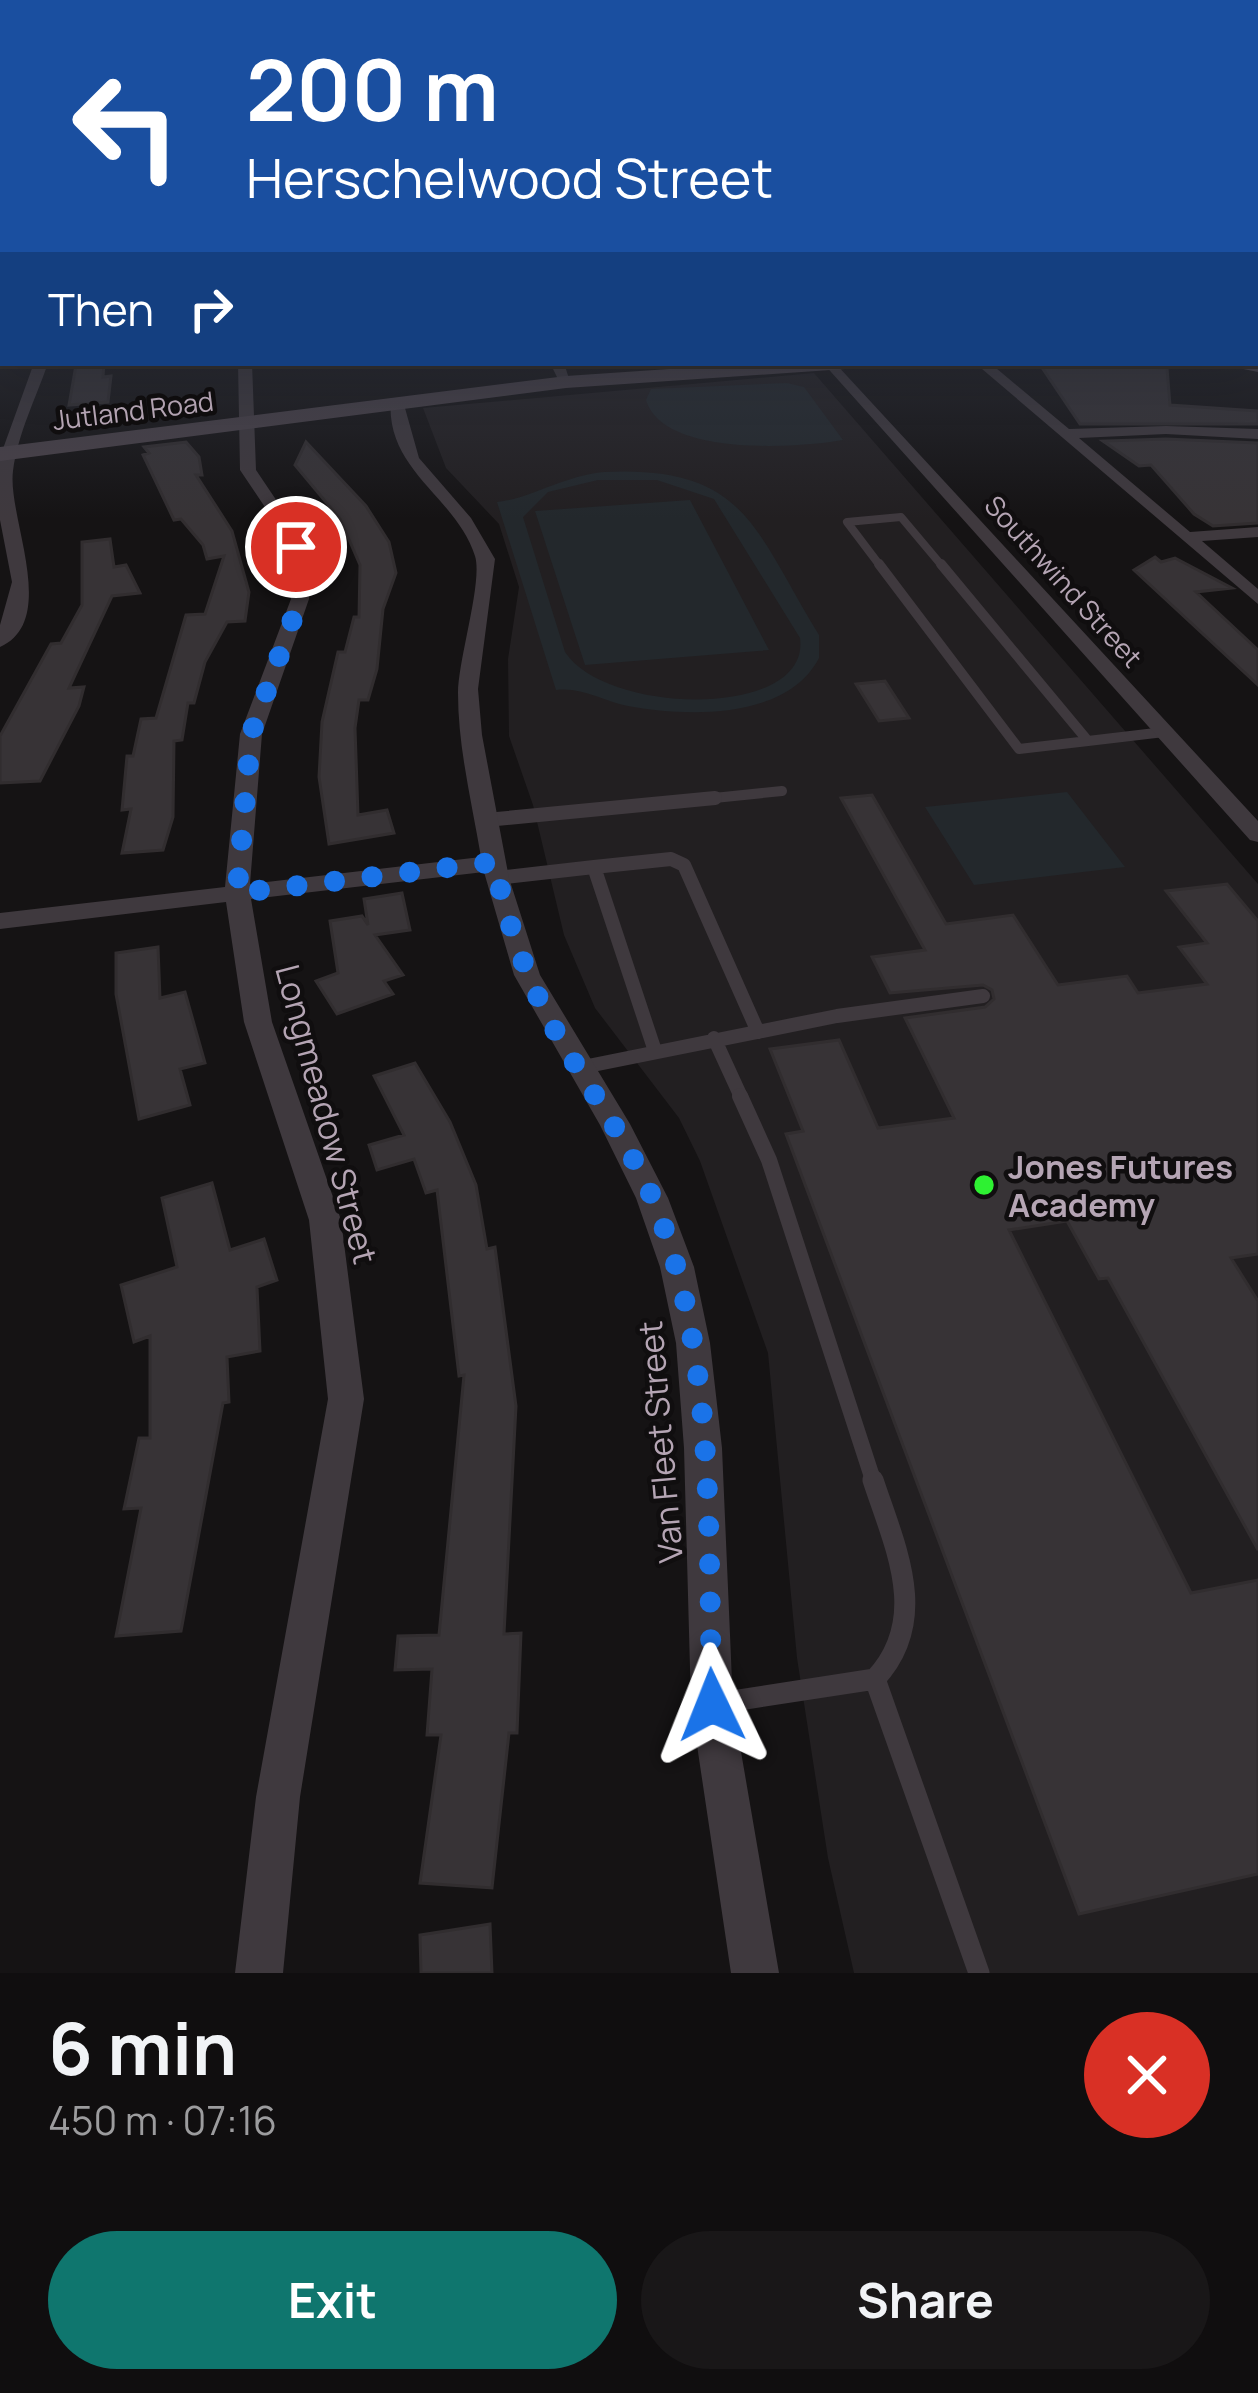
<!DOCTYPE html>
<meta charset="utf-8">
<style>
body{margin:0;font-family:Manrope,sans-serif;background:#191718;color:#f1f3f6;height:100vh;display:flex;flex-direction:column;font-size:45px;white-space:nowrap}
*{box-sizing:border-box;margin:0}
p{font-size:39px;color:#9c9c9e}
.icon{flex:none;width:66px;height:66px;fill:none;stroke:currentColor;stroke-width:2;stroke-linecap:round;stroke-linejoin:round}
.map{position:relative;height:1973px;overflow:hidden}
.details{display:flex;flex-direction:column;background:#100e0f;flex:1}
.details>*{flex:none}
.hud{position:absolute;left:0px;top:0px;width:1260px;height:366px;box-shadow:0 12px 48px #0002,0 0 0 3px #302e2f;background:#1a4fa0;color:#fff;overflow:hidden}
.pin{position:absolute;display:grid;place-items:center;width:102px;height:102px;color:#fff;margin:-51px;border:6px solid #fff;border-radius:50%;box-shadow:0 3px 12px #0007}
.me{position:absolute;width:132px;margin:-66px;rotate:358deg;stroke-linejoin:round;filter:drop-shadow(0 0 9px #0008)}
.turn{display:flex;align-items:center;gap:42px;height:252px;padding:0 48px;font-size:54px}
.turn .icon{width:156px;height:156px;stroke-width:2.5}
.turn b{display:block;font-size:84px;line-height:102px}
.then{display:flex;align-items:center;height:114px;padding:0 48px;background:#0003;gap:24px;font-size:45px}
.round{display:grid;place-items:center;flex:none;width:126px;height:126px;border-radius:63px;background:#191718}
.head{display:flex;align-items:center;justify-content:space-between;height:204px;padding:0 48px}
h1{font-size:72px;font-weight:700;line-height:90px}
.action{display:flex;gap:24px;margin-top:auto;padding:24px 48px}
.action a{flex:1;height:138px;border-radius:72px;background:#0f766e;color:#fff;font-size:48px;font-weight:700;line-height:138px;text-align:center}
.action a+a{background:#191718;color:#f1f3f6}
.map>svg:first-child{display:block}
.built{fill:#221f21}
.green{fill:#23282c;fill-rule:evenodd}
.building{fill:#373336;stroke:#312d2f;stroke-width:3}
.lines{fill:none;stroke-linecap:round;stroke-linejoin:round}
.lane-far4{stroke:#3f393e;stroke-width:8}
.lane-far3{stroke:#3f393e;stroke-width:10}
.lane-far2{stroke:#3f393e;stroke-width:14}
.lane-far1{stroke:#3f393e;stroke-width:16}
.lane{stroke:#3f393e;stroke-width:21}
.street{fill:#3f393e;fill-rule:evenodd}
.secondary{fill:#4a4249;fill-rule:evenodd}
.route{stroke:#1a73e8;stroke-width:21;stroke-dasharray:0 37.8}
.poi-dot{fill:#2ef132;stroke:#100e0f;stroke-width:4.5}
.labels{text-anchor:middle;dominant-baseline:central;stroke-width:9;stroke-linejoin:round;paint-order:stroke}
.far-street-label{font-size:27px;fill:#b5a5b4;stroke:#100e0f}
.street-label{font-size:33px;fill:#b5a5b4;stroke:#100e0f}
.poi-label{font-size:33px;font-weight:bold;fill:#b5a5b4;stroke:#100e0f;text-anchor:start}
</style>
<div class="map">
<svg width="1258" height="1973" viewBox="0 0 1258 1973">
<rect width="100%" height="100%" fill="#151314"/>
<path class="built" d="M814,373L1258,884V1973H854L828,1858L797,1658L768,1353L700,1161L679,1118L595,1008L564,935L533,805L509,736L508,659L519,587L499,524L446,468L423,408Z"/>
<path class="green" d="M787,383L804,387L843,440C797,448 663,457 646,400L651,389Z
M604,472C746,465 754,529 819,635V658C787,720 687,717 628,706C602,701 583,687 556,690L497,502C530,499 562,476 604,472ZM598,480H657L714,499L800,638C811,719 607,716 565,652L523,517L548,492Z
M690,500L769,650L585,665L535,511Z
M1067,792L1125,867L974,885L925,807Z"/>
<path class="building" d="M104,363L103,377L111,376L108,402L69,405L76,365Z
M1039,363L1167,368L1170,405L1258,411V424H1080Z
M1166,439L1258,443V523L1213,526L1194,514L1151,465L1139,466L1103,441Z
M186,442L199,457L202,475H196L232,531L249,592L245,621L227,622L205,662L194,703H188L182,740L174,741L173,817L163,850L122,853L131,809L122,810L127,756H133L141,719L156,718L186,615L205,614L224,556L207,559L203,545L181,519L174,520L143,455L149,453L144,447Z
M306,442L366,506L389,542L396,573L383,609L377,669L368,700H359L355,728L358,815L387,810L394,833L329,844L319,777L322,722L338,652H345L354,617H359L360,565L340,519L295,465Z
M110,539L114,567L126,565L140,593L112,596L69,688L84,687L79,706L40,781L0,783V736L51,644L61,643L82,605V542Z
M1155,557L1161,562L1175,558L1232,588L1196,592L1258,650V685L1134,570Z
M885,681L909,718L879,721L856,684Z
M872,795L946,924L1013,915L1058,985L1127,976L1138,993L1207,984L1179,947L1207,943L1166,891L1227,884L1258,921V1254L1231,1258L1258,1301V1550L1108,1278L1099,1279L1067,1221L1009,1230L1191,1593L1258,1580V1874L1079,1914L786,1134L803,1131L770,1049L839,1040L878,1128L954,1118L905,1018L985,1007L994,999L992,990L983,985L890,993L872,957L925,950L841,798Z
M402,893L410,930L375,935L403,975L384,981L393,994L337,1014L316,981L338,973L330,921L362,916L368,925L364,899Z
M158,947L160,998L185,992L205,1063L180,1069L190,1105L139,1119L116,994V953Z
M415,1063L450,1122L476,1185L487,1249L495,1247L516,1406L504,1634L521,1633L517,1733H509L492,1888L420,1883L441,1735H427L432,1669L395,1670L398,1636L439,1635L464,1375L459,1376L437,1190L426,1193L414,1159L377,1170L369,1145L404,1135L374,1076Z
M212,1183L230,1250L264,1239L277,1280L257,1287L260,1351L227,1357L229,1402L223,1403L181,1631L116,1636L141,1508L124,1509L139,1438H150V1336L134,1342L121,1285L177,1267L162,1198Z
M490,1924L492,1973H421L420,1935Z"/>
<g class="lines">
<path class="lane-far4" d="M881,567L847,522L901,517L943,567"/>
<path class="lane-far3" d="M879,564L1019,749L1088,741
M941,564L1088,741
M1088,741L1164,732
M685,801L782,791"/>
<path class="lane-far2" d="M486,820L715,798
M497,878L594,867
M714,1038L742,1099
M654,1048L594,867L671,859L684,865L758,1032
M578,1068L837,1016L983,996"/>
<path class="lane-far1" d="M740,1096L769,1160L874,1483"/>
<path class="lane" d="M873,1480C895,1547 931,1619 875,1679
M720,1703L875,1679L979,1973"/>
<path class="street" d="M0,258H3V264H0Z
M1257,259H1258V265H1257Z
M1257,306H1258V314H1257Z
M0,309H3V317H0Z
M34,363H48C36,398 18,433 13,471C7,517 60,620 0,647V625L12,582L0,520V457Z
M238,363H252L256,470L293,525L310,571L309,599L262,734L250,884L481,857C472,803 458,748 458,693C458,660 483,581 475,556C456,496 384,470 391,398L403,401L419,458L471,518L495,559L478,689L482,735L509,878L540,975L630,1124L668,1198L694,1267L710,1343L722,1448L733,1705L779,1973H731L691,1705L684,1448L676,1343L660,1267L636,1198L600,1125L514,975L484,872L251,899L272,1022L341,1220L364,1399L300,1797L283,1973H235L256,1797L328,1399L309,1220L244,1022L226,902L0,929V913L225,887L240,734L291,599L292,571L277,525L240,470Z
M550,363H564L571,385H561Z
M823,363H835L1258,821V842L1250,840Z
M975,363H990L1069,429L1166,426L1258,429V439L1166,434L1079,438L1190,532L1258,527V537L1202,541L1258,589V604Z"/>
<path class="secondary" d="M1258,360V372L1214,363H1257Z
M758,363H855L845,369L566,388L0,461V447L566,376Z"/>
</g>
<linearGradient id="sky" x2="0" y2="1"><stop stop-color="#0c0a0b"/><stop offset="0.47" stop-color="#353945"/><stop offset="1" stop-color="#353945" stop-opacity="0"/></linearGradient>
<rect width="1258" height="519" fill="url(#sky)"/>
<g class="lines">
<path class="route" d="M296,547L300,599L251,734L237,893L494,862C506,918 525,975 552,1025C585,1084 626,1137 653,1199C718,1356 707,1538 712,1705"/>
</g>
<circle class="poi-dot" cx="984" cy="1185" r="12"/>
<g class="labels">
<g class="far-street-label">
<text transform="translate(133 410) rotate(-7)">Jutland Road</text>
<text transform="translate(1064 581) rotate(48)">Southwind Street</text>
</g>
<g class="street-label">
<text transform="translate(327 1114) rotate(75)">Longmeadow Street</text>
<text transform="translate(660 1442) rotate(-95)">Van Fleet Street</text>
</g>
<g class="poi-label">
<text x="1008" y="1166">Jones Futures<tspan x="1008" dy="38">Academy</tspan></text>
</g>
</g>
</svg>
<div class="pin" style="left:296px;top:547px;background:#d93025"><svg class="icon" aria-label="arrive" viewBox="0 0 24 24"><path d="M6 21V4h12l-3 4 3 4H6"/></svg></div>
<svg class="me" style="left:712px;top:1705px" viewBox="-20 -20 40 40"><path d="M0-17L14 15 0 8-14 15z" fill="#1a73e8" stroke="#fff" stroke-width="4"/></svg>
<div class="hud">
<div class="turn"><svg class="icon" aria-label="left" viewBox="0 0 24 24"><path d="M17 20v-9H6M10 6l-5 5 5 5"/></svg><div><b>200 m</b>Herschelwood Street</div></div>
<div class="then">Then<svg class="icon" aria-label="right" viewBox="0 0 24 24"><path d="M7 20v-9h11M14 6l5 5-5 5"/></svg></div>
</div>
</div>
<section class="details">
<div class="head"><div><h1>6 min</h1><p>450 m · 07:16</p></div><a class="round" style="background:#d93025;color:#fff"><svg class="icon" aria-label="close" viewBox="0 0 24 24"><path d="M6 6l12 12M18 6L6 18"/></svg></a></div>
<div class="action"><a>Exit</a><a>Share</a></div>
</section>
